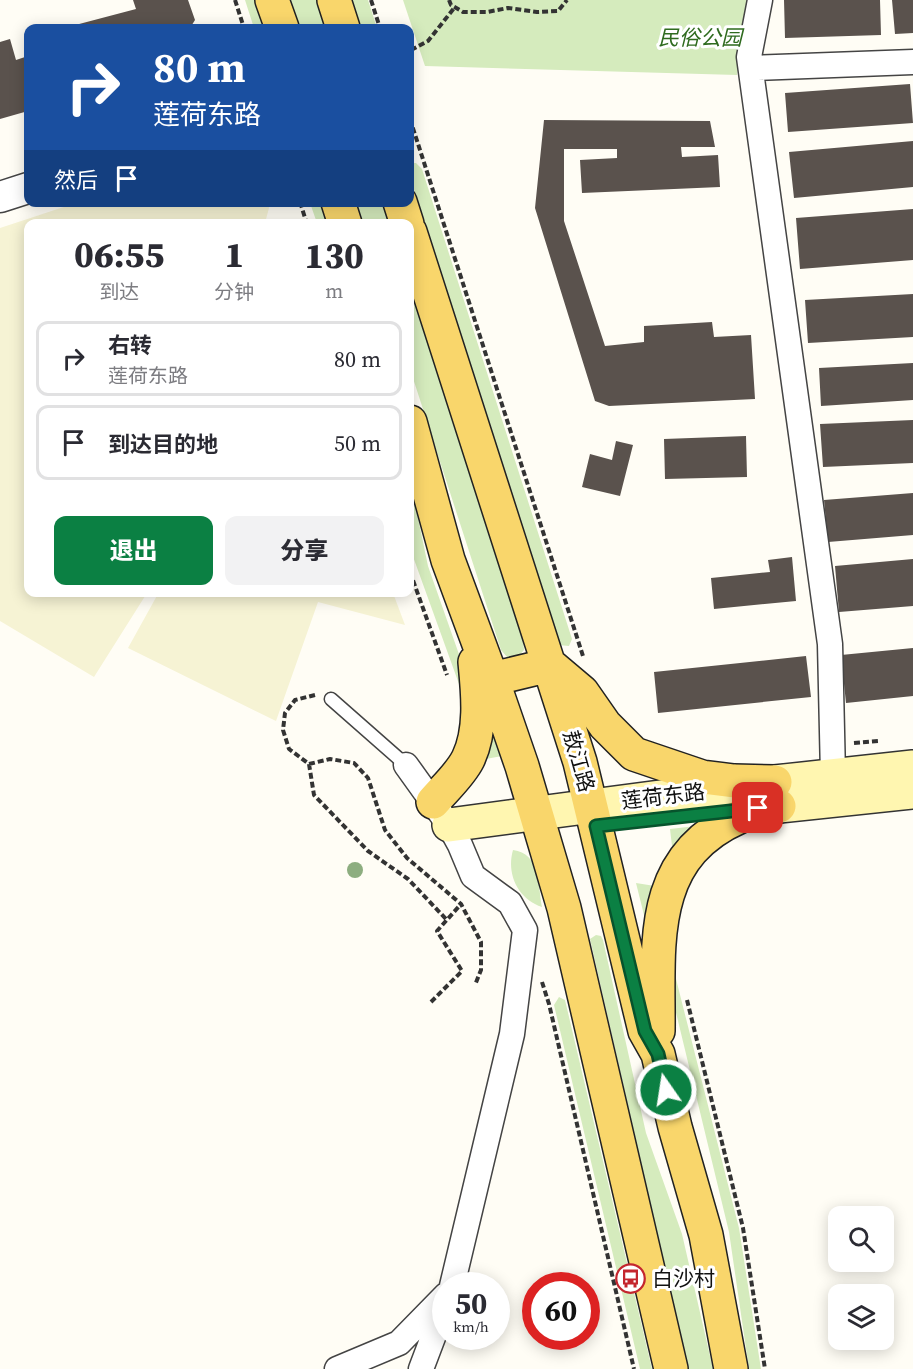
<!DOCTYPE html>
<html lang="zh">
<meta charset="utf-8">
<style>
body{margin:0;font-family:"Source Serif 4","Noto Sans SC",serif;background:#f2f2f3;color:#2b2b33;height:100vh;display:flex;flex-direction:column;font-size:22px;white-space:nowrap}
*{box-sizing:border-box;margin:0}
p{font-size:20px;color:#7c7c81}
.icon{flex:none;width:33px;height:33px;fill:none;stroke:currentColor;stroke-width:2;stroke-linecap:round;stroke-linejoin:round}
.map{position:relative;flex:1;overflow:hidden}
.panel{position:absolute;left:24px;top:219px;width:390px;height:378px;display:flex;flex-direction:column;background:#fff;border-radius:12px;box-shadow:0 3px 15px #0003}
.panel>*{flex:none}
.banner{position:absolute;left:24px;top:24px;width:390px;height:183px;border-radius:12px;box-shadow:0 3px 15px #0003;background:#1a4fa0;color:#fff;overflow:hidden}
.fabs{position:absolute;left:828px;top:1206px;display:grid;gap:12px}
.fabs a{display:grid;place-items:center;width:66px;height:66px;border-radius:12px;background:#fff;box-shadow:0 3px 15px #0003;font-size:30px}
.speed{position:absolute;left:432px;top:1272px;display:flex;gap:12px;font-size:30px;font-weight:700;text-align:center}
.speed>*{display:grid;place-content:center;width:78px;height:78px;border-radius:50%;background:#fff;box-shadow:0 3px 15px #0003;line-height:1}
.speed small{font-size:15px;font-weight:400}
.speed .limit{border:9px solid #d22;background:#fff;color:#111}
.pin{position:absolute;display:grid;place-items:center;width:51px;height:51px;color:#fff;margin:-26px;border-radius:12px;box-shadow:0 3px 9px #0006}
.me{position:absolute;width:66px;margin:-33px;rotate:347deg;stroke-linejoin:round;filter:drop-shadow(0 0 4px #0008)}
.turn{display:flex;align-items:center;gap:21px;height:126px;padding:0 30px;font-size:27px}
.turn .icon{width:78px;height:78px;stroke-width:2.5}
.turn b{display:block;font-size:42px;line-height:51px}
.then{display:flex;align-items:center;height:57px;padding:0 30px;background:#0003;gap:12px;font-size:22px}
.eta{display:flex;justify-content:space-evenly;align-items:center;height:102px;text-align:center}
.eta b{font-size:36px;font-weight:800;line-height:42px}
.button{display:flex;gap:12px;margin-top:auto;padding:12px 30px}
.button a{flex:1;height:69px;border-radius:12px;background:#0b8043;color:#fff;font-size:24px;font-weight:800;line-height:69px;text-align:center}
.button a+a{background:#f2f2f3;color:#2b2b33}
ul{padding:0;list-style:none}
li{display:flex;align-items:center;gap:18px;height:75px;margin:0 12px 9px;padding:0 18px;border:3px solid #e1e1e2;border-radius:12px}
li div{flex:1}
li b{display:block;font-size:22px}
li em{font-style:normal}
.map>svg:first-child{display:block}
.farmland{fill:#f6f3d4}
.green{fill:#d5ebbd}
.building{fill:#5a524d}
.lines{fill:none;stroke-linecap:round;stroke-linejoin:round}
.service-casing{stroke:#444;stroke-width:15}
.minor-casing{stroke:#444;stroke-width:27}
.tertiary-casing{stroke:#444;stroke-width:33}
.secondary-casing{stroke:#333;stroke-width:36}
.primary-casing{stroke:#222;stroke-width:36}
.path{stroke:#333;stroke-width:4;stroke-dasharray:6 3;stroke-linecap:butt}
.service{stroke:#fff;stroke-width:12}
.minor{stroke:#fff;stroke-width:24}
.tertiary{stroke:#fff;stroke-width:30}
.secondary{stroke:#fff6b0;stroke-width:33}
.primary{stroke:#f9d66b;stroke-width:33}
.tree{fill:#8dad7f}
.route-casing{stroke:#07532c;stroke-width:15}
.route{stroke:#0b8043;stroke-width:10}
.labels{text-anchor:middle;dominant-baseline:central;stroke-width:6;stroke-linejoin:round;paint-order:stroke}
.park-label{font-size:21px;font-style:italic;fill:#2f6b1f;stroke:#fff}
.street-label{font-size:21px;fill:#111;stroke:#fff}
.poi-label{font-size:21px;fill:#111;stroke:#fff;text-anchor:start}
</style>
<div class="map">
<svg width="913" height="1369" viewBox="0 0 913 1369">
<rect width="100%" height="100%" fill="#fffdf5"/>
<path class="farmland" d="M79,202H268L269,208L265,223L28,224V592L147,593L94,677L0,621V228Z
M159,592L393,593L405,625L318,602L276,721L128,648Z"/>
<path class="green" d="M245,0H257L267,28H254Z
M290,0H317L326,28H299Z
M352,0H368L377,28H361Z
M403,0H747L737,75L425,66Z
M410,163H416L422,169L572,639L569,646L558,645L410,177Z
M310,203H323L330,223H317Z
M355,203H382L389,223H362Z
M410,287L523,638L524,650L517,658L507,657L501,650L410,369Z
M410,480L428,566L468,680L463,689L459,684L411,551Z
M493,728L502,756L475,761Z
M696,826L674,863L670,829Z
M513,850C540,853 538,885 542,907C518,899 506,874 513,850Z
M636,883L661,887L651,920L645,919Z
M596,935L601,936L603,940L646,1133L682,1234L713,1369H688L590,939Z
M674,971L739,1228L761,1369H749L729,1232L672,996Z
M559,997L565,1000L652,1369H640L554,1005Z"/>
<path class="building" d="M133,0H188L195,20L190,28H64L136,9Z
M784,0H880L881,35L785,38Z
M892,0H913V33L895,34Z
M10,39L16,60L28,56V111L0,119V42Z
M910,84L913,123L788,132L785,93Z
M544,120L710,121L715,147H681L682,157L718,155L720,187L582,193L580,160L617,158V149H564V221L605,346L644,342V326L712,322L714,337L751,335L755,399L609,406L595,401L535,208Z
M913,141V187L794,198L789,152Z
M913,209V260L800,269L796,218Z
M913,294V337L808,343L805,300Z
M913,363V400L821,406L819,368Z
M913,420V463L823,467L820,424Z
M746,436L747,477L665,479L664,439Z
M616,441L633,445L620,496L582,487L590,454L612,460Z
M913,493V535L828,542L824,500Z
M792,557L796,601L714,609L711,578L770,572L768,560Z
M913,559V606L839,612L835,566Z
M913,648V696L846,703L841,655Z
M806,656L811,697L658,713L654,672Z"/>
<g class="lines">
<defs>
<path id="service" d="M331,699L406,765"/>
<path id="minor" d="M760,0L749,57L830,644L833,775
M752,68L913,62
M406,765L449,825L460,845L473,876L510,903L525,930L512,1034L452,1286
M337,1369L399,1343L446,1295
M421,1369L446,1303"/>
<path id="tertiary" d="M0,197L28,188"/>
<path id="secondary" d="M751,809L913,792
M449,825L775,782L913,767"/>
<path id="primary" d="M272,0L282,28
M334,0L343,28
M338,202L345,224
M400,202L407,224
M410,232L580,762L645,1031L658,1054L675,1127L706,1235L731,1369
M410,422L448,560L492,679L522,766L564,908L671,1369
M550,665L582,692L605,725L634,754L702,777L734,781L775,782
M492,679L550,665
M433,802C444,789 460,775 468,759C482,730 478,693 475,662
M658,1031C659,946 646,858 739,817C751,811 766,809 779,806"/>
</defs>
<use href="#service" class="service-casing"/>
<use href="#minor" class="minor-casing"/>
<use href="#tertiary" class="tertiary-casing"/>
<use href="#secondary" class="secondary-casing"/>
<use href="#primary" class="primary-casing"/>
<path class="path" d="M235,0L244,28
M371,0L380,28
M449,0L451,5L463,12H487L508,8L537,12L558,11L567,0
M411,50L428,41L455,7
M410,119L583,656
M300,202L307,224
M410,572L447,675
M315,695L295,700L285,713L283,730L289,749L309,764L314,795L368,851L408,879L446,919
M854,743L879,741
M309,764L330,759L354,763L368,778L385,830L407,858L461,904L481,942V970L475,985
M542,982L549,1004L634,1369
M687,1000L743,1228L765,1369
M431,1002L462,971L437,931L461,904"/>
<use href="#service" class="service"/>
<use href="#minor" class="minor"/>
<use href="#tertiary" class="tertiary"/>
<use href="#secondary" class="secondary"/>
<use href="#primary" class="primary"/>
</g>
<circle class="tree" cx="355" cy="870" r="8"/>
<g class="lines">
<defs>
<path id="route" d="M666,1090L658,1054L645,1031L596,826L758,808"/>
</defs>
<use href="#route" class="route-casing"/>
<use href="#route" class="route"/>
</g>
<defs>
<symbol id="bus-ring" viewBox="-11 -11 22 22"><circle r="9.5" fill="#fff" stroke="#c4262e" stroke-width="1.5"/><path d="M-5-6H5V4H4V6H2V4H-2V6H-4V4H-5ZM-3.5-4V0h7V-4ZM-3.5 1.2v1.5H-2V1.2ZM2 1.2v1.5H3.5V1.2Z" fill="#c4262e"/></symbol>
</defs>
<g fill-rule="evenodd">
<use href="#bus-ring" x="614" y="1262" width="33" height="33"/>
</g>
<g class="labels">
<g class="park-label">
<text x="700" y="37">民俗公园</text>
</g>
<g class="street-label">
<text transform="translate(579 761) rotate(74)">敖江路</text>
<text transform="translate(663 796) rotate(-7)">莲荷东路</text>
</g>
<g class="poi-label">
<text x="652" y="1278">白沙村</text>
</g>
</g>
</svg>
<div class="fabs">
<a><svg class="icon" aria-label="search" viewBox="0 0 24 24"><circle cx="10" cy="10" r="6"/><path d="M15 15l6 6"/></svg></a>
<a><svg class="icon" aria-label="layers" viewBox="0 0 24 24"><path d="M12 4l9 5-9 5-9-5zM3 14l9 5 9-5"/></svg></a>
</div>
<div class="speed"><div>50<small>km/h</small></div><div class="limit">60</div></div>
<div class="pin" style="left:758px;top:808px;background:#d93025"><svg class="icon" aria-label="arrive" viewBox="0 0 24 24"><path d="M6 21V4h12l-3 4 3 4H6"/></svg></div>
<svg class="me" style="left:666px;top:1090px" viewBox="-20 -20 40 40"><circle r="17" fill="#0b8043" stroke="#fff" stroke-width="3"/><path d="M0-11L8 9 0 5-8 9z" fill="#fff"/></svg>
<div class="banner">
<div class="turn"><svg class="icon" aria-label="right" viewBox="0 0 24 24"><path d="M7 20v-9h11M14 6l5 5-5 5"/></svg><div><b>80 m</b>莲荷东路</div></div>
<div class="then">然后<svg class="icon" aria-label="arrive" viewBox="0 0 24 24"><path d="M6 21V4h12l-3 4 3 4H6"/></svg></div>
</div>
<section class="panel">
<div class="eta">
<div><b>06:55</b><p>到达</p></div>
<div><b>1</b><p>分钟</p></div>
<div><b>130</b><p>m</p></div>
</div>
<ul>
<li><svg class="icon" aria-label="right" viewBox="0 0 24 24"><path d="M7 20v-9h11M14 6l5 5-5 5"/></svg><div><b>右转</b><p>莲荷东路</p></div><em>80 m</em></li>
<li><svg class="icon" aria-label="arrive" viewBox="0 0 24 24"><path d="M6 21V4h12l-3 4 3 4H6"/></svg><div><b>到达目的地</b></div><em>50 m</em></li>
</ul>
<div class="button"><a>退出</a><a>分享</a></div>
</section>
</div>
